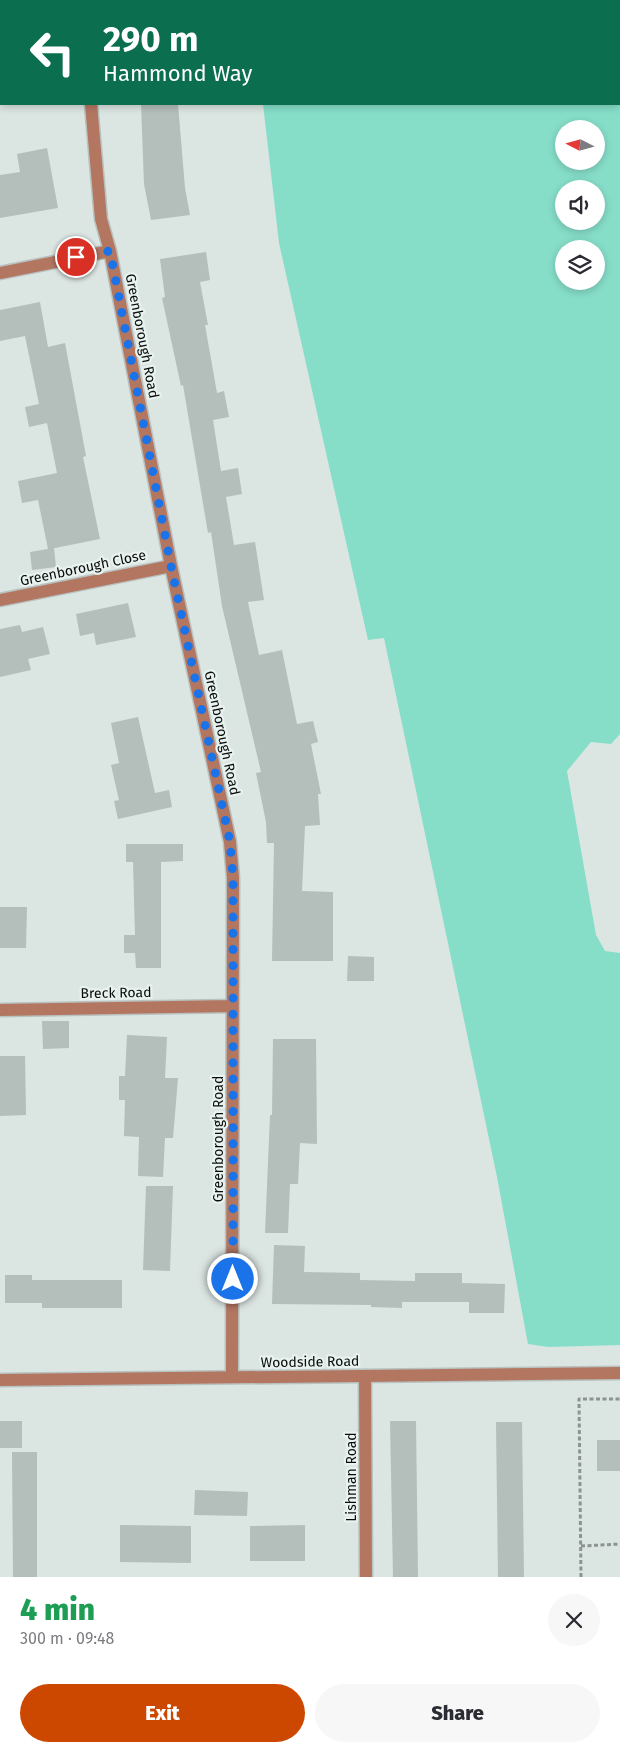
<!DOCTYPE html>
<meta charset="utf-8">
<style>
body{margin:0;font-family:"Fira Sans",sans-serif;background:#f7f7f7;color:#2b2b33;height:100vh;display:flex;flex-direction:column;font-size:19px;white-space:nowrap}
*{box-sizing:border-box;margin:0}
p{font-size:16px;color:#7c7c81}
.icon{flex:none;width:28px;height:28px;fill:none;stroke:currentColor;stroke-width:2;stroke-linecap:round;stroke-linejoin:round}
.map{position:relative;height:1577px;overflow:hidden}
.details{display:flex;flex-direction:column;background:#fff;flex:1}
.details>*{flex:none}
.top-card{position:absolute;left:0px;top:0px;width:620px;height:105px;box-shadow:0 2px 8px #0003;background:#0b6e4f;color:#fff;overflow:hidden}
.needle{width:32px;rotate:276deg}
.controls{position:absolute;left:555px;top:120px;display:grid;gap:10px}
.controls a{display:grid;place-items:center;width:50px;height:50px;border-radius:50%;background:#fff;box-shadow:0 2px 8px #0003;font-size:25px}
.pin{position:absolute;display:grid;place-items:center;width:42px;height:42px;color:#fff;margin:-21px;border:2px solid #fff;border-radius:50%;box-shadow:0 1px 5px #0007}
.me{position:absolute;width:55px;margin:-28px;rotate:0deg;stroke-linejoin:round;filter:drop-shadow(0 0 4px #0008)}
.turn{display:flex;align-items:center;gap:18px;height:105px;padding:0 20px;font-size:22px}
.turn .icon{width:65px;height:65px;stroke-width:2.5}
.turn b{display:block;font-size:35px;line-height:42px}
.round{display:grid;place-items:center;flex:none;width:52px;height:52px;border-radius:26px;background:#f7f7f7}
.head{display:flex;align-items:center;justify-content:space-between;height:85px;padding:0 20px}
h1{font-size:30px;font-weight:800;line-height:38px;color:#1e9e55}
.cta{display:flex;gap:10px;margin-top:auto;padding:10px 20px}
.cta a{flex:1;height:58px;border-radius:30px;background:#cc4700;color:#fff;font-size:20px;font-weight:800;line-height:58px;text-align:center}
.cta a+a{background:#f7f7f7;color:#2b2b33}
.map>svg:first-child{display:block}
.green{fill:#86dec9;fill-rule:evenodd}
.building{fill:#b4bebb}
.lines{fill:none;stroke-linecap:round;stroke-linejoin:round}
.minor-casing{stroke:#b9c2c0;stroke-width:15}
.tertiary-casing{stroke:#b9c2c0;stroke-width:15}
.path{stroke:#8c9491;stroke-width:3;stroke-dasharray:4 2.5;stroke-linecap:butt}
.minor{stroke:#b37761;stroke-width:12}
.tertiary{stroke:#b37761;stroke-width:12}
.route{stroke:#1a73e8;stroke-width:9;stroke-dasharray:0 16.2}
.labels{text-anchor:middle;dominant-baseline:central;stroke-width:4.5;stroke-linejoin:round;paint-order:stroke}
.street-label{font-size:14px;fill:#090c0b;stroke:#e8f2ef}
</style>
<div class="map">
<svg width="620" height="1577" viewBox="0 0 620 1577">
<rect width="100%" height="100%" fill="#dbe5e2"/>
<path class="green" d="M250,0H620V734L611,744L591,742L567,771L596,935L605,951L620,953V1345L548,1347L528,1344L497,1177L384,638L368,640L279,243L263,104H619V1ZM564,129H596V161H564ZM564,189H596V221H564ZM564,249H596V281H564Z"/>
<path class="building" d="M141,104H178L185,188L190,215L151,220L144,184Z
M47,148L58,208L0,218V175L20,172L17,154Z
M206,252L210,280L200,282L208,325H205L217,393L224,391L229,417L213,420L221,471L238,468L242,494L226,497L234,545L255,542L264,600L248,602L259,655L282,650L297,724L313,721L318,742L311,744L321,794H318L320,825L305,826L302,891L333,892V961H272L274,843H267L266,822L256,773L261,772L222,606L211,532L208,533L183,385L181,386L162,298L165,297L160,259Z
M40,302L48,347L65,343L86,456L83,457L100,539L50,549L54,548L56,567L32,570L30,552L48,549L38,500L22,503L18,481L57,473L47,423L29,427L25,407L39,404L25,336L0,341V310Z
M128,603L136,637L96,645L94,633L80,636L76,614Z
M20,625L22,632L43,627L50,654L28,659L31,670L0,677V629Z
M138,717L155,793L169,790L172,807L118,819L114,801L119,800L111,765L119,763L111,723Z
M126,844H183V861L161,862V968H136L135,953H124V935H135L133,862H126Z
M0,907H27L26,948H0Z
M348,956L374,957V981H347Z
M42,1021H69V1048L43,1049Z
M127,1035L167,1037L165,1078H178L173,1138H165L163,1177L138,1176L139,1137L124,1136L125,1100H119V1076H125Z
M273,1039H316L317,1144L300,1143L298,1184H290L288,1233H265L270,1115H272Z
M0,1056H25L26,1115L0,1116Z
M146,1186H173L170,1271L143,1270Z
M274,1245L305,1246L304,1272L360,1273V1280L415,1281V1273H462V1283L505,1284L504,1313H469V1302H402V1308L371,1307V1305L272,1304Z
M5,1275H32V1280H122V1308H42V1303H5Z
M0,1421H22V1448H0Z
M390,1421H416L418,1577H393Z
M496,1422H522L524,1577H498Z
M597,1440H620V1471H597Z
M12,1452H37V1577H13Z
M195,1490L248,1492L247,1516L194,1515Z
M120,1525L191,1526V1563L120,1562Z
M305,1525V1561H250V1526Z"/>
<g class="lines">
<defs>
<path id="minor" d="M114,1L115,0
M0,32H1
M91,104L101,219L110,251L171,566L230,842L233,878L232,1377
M0,273L110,251
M0,600L171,566
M0,1010L232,1006
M365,1376L366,1577"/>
<path id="tertiary" d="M0,1380L620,1373"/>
</defs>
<use href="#minor" class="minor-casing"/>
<use href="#tertiary" class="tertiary-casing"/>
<path class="path" d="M581,1546L620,1544
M581,1577L579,1399H620"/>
<use href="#minor" class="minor"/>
<use href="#tertiary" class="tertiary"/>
</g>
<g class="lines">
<path class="route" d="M76,257L110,251L171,566L230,842L233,878V1279"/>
</g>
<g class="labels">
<g class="street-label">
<text transform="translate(142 336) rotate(79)">Greenborough Road</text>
<text transform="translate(83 568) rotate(-12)">Greenborough Close</text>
<text transform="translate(222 733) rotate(78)">Greenborough Road</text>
<text transform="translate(116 993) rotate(-1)">Breck Road</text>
<text transform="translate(218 1139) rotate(-90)">Greenborough Road</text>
<text transform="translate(310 1362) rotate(-1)">Woodside Road</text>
<text transform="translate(351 1477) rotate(-90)">Lishman Road</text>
</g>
</g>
</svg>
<div class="controls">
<a><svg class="needle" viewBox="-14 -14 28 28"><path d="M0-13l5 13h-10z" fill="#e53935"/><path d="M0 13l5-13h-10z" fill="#7c7c81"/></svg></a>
<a><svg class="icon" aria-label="sound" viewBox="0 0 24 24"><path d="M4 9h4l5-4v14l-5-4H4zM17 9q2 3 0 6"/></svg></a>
<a><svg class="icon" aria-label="layers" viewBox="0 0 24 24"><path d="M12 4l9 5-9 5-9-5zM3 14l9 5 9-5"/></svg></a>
</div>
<div class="pin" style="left:76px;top:257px;background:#d93025"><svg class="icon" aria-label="arrive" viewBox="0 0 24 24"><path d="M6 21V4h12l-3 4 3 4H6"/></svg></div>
<svg class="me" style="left:233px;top:1279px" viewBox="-20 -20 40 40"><circle r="17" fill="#1a73e8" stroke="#fff" stroke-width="3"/><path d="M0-11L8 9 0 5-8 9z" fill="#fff"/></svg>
<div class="top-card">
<div class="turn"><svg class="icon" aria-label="left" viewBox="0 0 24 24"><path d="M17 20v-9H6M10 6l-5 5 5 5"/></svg><div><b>290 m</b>Hammond Way</div></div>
</div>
</div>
<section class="details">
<div class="head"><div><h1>4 min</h1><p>300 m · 09:48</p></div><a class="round"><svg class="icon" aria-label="close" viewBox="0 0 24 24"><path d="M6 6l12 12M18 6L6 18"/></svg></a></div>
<div class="cta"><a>Exit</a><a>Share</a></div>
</section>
